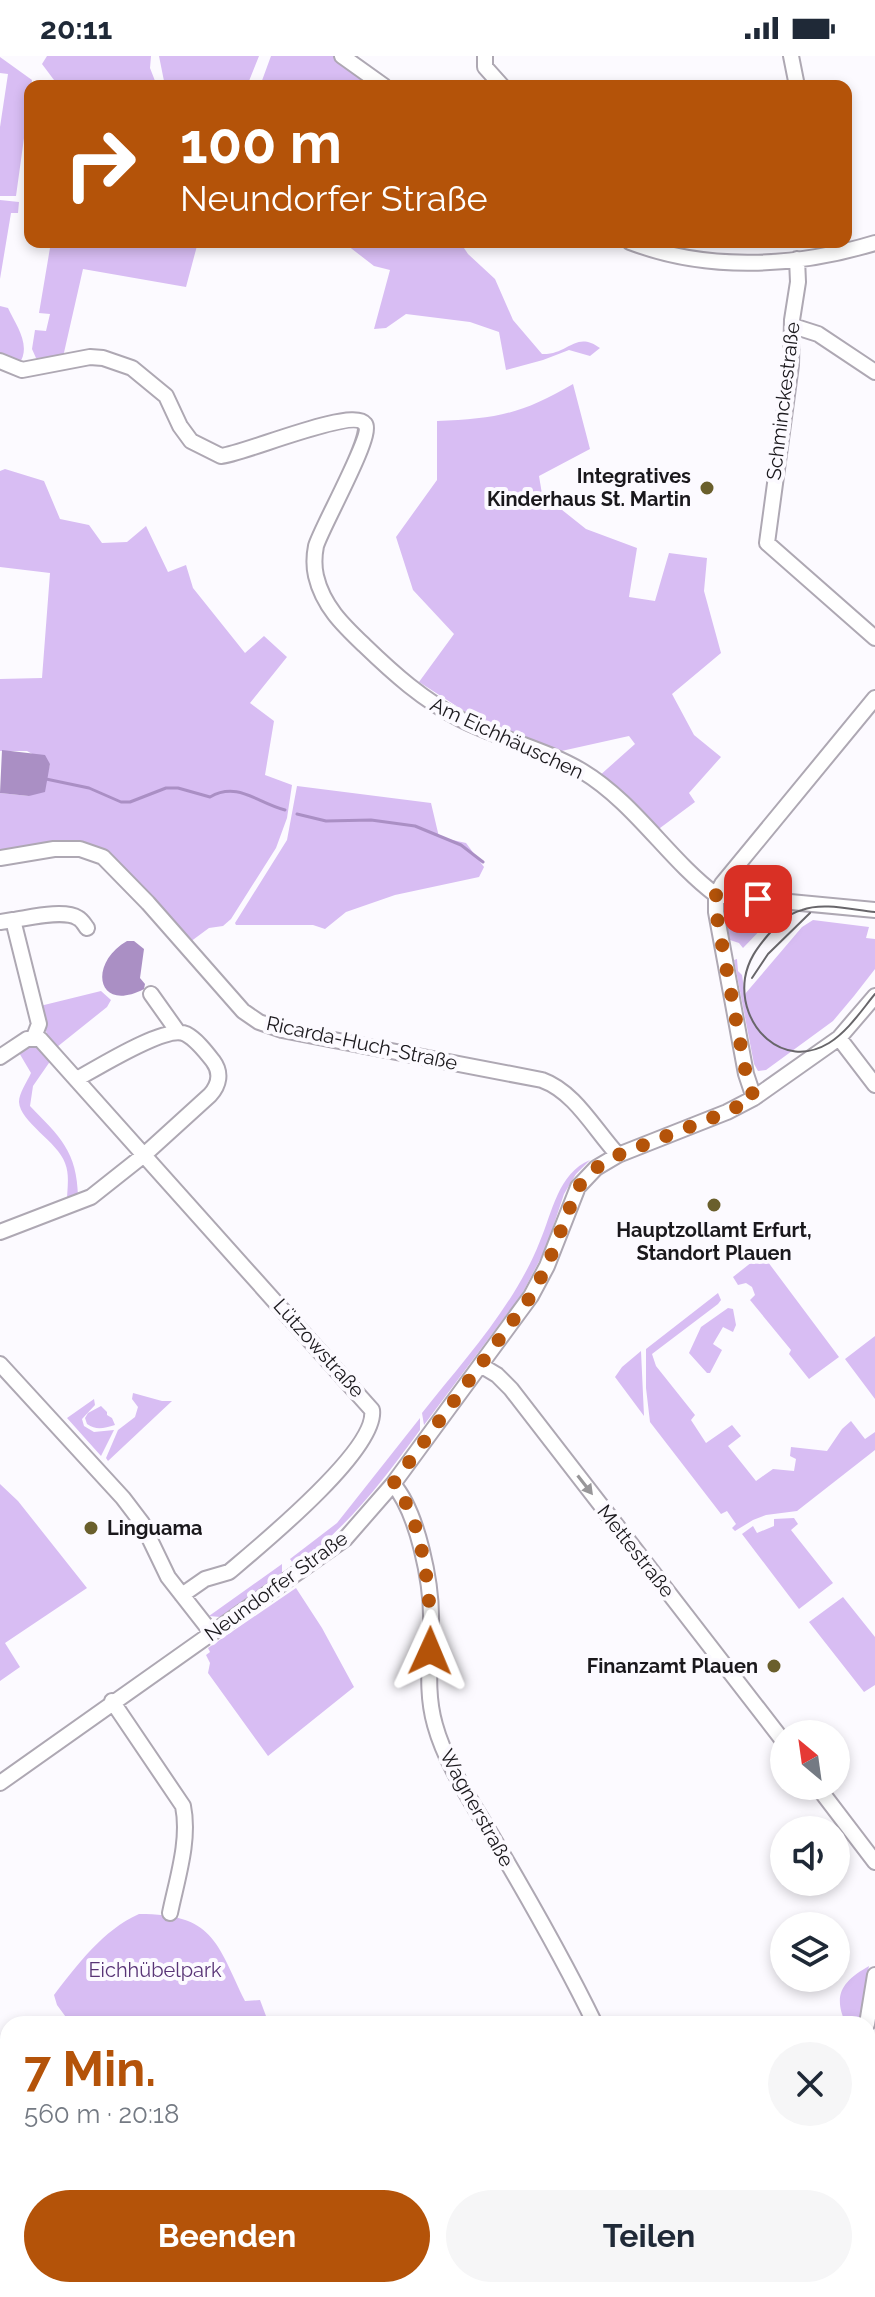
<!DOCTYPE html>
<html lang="de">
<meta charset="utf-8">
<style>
body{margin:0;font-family:Raleway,sans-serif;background:#f6f6f7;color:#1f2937;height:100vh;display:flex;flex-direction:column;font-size:30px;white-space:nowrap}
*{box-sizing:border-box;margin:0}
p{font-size:26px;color:#747a83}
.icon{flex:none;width:44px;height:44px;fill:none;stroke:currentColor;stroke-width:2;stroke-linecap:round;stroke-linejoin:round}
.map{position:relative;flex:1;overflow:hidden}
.sheet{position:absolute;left:0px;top:1960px;width:876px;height:282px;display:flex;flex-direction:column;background:#fff;border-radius:24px 24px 0 0;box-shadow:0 4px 12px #0003}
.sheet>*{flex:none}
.top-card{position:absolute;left:24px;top:24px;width:828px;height:168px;border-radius:16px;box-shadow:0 4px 12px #0003;background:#b45309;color:#fff;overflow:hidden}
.needle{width:52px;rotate:331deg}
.buttons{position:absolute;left:770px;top:1664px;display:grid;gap:16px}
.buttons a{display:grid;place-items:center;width:80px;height:80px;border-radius:50%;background:#fff;box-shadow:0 4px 12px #0003;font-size:40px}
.pin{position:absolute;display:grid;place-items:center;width:68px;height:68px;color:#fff;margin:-34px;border-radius:16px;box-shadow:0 4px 12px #0006}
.me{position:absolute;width:88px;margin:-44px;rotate:1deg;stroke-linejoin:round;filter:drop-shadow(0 0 6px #0008)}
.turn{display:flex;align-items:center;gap:28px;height:168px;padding:0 24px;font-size:36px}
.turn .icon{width:104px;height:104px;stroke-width:2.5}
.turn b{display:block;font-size:56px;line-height:68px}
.round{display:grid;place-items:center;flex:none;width:84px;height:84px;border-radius:42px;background:#f6f6f7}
.overview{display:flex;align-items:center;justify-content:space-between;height:136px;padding:0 24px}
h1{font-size:48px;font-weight:700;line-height:60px;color:#b45309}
.cta{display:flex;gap:16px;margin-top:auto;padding:16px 24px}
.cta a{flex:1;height:92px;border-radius:48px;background:#b45309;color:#fff;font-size:32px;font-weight:700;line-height:92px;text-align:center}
.cta a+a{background:#f6f6f7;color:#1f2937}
.status{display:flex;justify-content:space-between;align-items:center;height:56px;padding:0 40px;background:#fff;direction:ltr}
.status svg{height:22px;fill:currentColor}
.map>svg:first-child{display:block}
.green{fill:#d8bdf3}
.water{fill:#aa8fc4}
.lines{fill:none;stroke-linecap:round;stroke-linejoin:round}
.stream{stroke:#aa8fc4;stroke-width:3}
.minor-casing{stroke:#aea8b3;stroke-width:18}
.minor{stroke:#fff;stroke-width:14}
.tram{stroke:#68666a;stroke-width:2}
.oneway{fill:#989799}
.route{stroke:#b45309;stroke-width:14;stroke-dasharray:0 25.2}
.poi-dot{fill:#6a5f2c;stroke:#fcfaff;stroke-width:3}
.labels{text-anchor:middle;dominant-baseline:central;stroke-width:8;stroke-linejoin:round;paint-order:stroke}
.street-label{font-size:20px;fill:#1a181c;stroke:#fcfaff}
.poi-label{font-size:20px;font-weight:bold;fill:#1a181c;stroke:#fcfaff;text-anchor:end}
.park-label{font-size:20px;fill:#583476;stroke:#fcfaff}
</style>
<div class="status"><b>20:11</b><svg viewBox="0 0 49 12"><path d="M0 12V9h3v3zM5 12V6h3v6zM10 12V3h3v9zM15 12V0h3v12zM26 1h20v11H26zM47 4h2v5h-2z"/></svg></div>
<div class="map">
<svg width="875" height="2241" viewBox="0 0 875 2241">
<rect width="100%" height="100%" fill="#fcfaff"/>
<path class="green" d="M47,0H151L150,12L157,30H77L54,24L42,8Z
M159,0H259L247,30H165Z
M271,0H334L375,30H260Z
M0,1L32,24L16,140H0V71L8,18L0,17Z
M0,144L19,146L18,157H11L0,223Z
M51,186H198L186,231L83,213L63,301L36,302L32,293L35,274L46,275L50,258L39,257Z
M343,186H460L468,198L495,223L513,264L542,298C569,299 575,274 600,292L590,300L569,294L543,304L506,314L499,276L470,266L406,258L386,272L374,273L390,214L374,210Z
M0,250L8,252C16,269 32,290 19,308L0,303Z
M573,328L590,393L539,420L542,438L586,473L637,492L629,541L655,545L669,497L707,502L704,535L721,597L672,638L694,679L721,701L689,737L695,746L656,775L598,721L635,688L629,680L557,696L486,669L419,626L454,578L413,534L396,481L437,424V365C495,363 522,358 573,328Z
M5,413L44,425L60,463L89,469L102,487L127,486L146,470L168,516L186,509L193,532L245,597L264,580L287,601L250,647L274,665L265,719L292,729L287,762L276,792L231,863L223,870L209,872L190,886L113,800C78,779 39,788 0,796V737L29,740L46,723L50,708L27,695H0V623L42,622L50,517L0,511V415Z
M297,730L431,747L439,781L466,787L484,811L479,821L395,839L346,856L325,873L313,869H236L235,867L287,784Z
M725,857L766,860L769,865L743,892L739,887L730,884Z
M813,864L869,871L866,882L875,883V913L854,940L833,965L766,1014L758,1015L754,1008L734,904L737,903L738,915L742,919L745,938L802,871Z
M101,935L111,944L107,951L57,991L47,979L40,950Z
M32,988L42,993L51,1004L33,1030L30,1050C60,1081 77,1095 78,1141L67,1145C67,1133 70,1119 65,1107C58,1086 20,1066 19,1046C19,1037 27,1026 31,1017L18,995Z
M590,1104L576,1118L564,1138L546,1192L522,1238L424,1369L422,1357C464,1304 515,1249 540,1185C552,1157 558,1117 590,1104Z
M762,1198L839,1301L809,1323L789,1298L791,1294L750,1244L755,1239L752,1231L746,1227L738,1229L733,1221Z
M718,1237L721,1244L718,1248L652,1298L656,1310L695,1359L691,1364L706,1387L732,1369L741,1380L728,1390L756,1425L773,1413L794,1415L796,1403L790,1400L791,1391L827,1395L842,1373L851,1365L865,1383L875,1376V1394L797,1455L766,1459L753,1464L735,1475L732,1472L736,1468L727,1455L721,1458L650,1366L646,1332V1293Z
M728,1252L733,1253L736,1269L733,1276L723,1271L713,1288L722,1294L710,1317H707L689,1297L701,1271Z
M875,1280V1343L845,1303Z
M641,1295L644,1360L615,1321L622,1311Z
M133,1337L162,1345H172L108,1405L106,1402L118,1374L135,1361L138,1351L132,1343Z
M94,1343L95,1349L82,1363L84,1370L94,1376L114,1374L101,1400L67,1362Z
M101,1350L107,1356V1359L112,1362L115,1369C104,1372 97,1375 87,1368L85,1362L88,1357Z
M420,1362V1374C380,1428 350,1469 295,1510L290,1503L337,1467Z
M0,1428L18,1445L87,1532L5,1587L20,1611L0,1625Z
M794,1462L798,1468L791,1474L833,1527L799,1553L742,1478L753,1470L757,1477L774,1470V1463Z
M282,1508V1518L220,1561L209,1560Z
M296,1532L322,1572L354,1631L268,1700L208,1617L210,1607L206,1599L210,1596L208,1592Z
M843,1541L875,1581V1629L864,1636L809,1566Z
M139,1858C213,1858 216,1885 245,1945L260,1944L269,1968H71L57,1949L54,1939C77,1909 103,1874 139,1858Z
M869,1910L859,1968H846C832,1938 843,1925 869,1910Z"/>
<path class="water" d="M2,694L45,699L50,708L45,736L29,740L0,737Z
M127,885H134L144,893L140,922L145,928L144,933C96,958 88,907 127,885Z"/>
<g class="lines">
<path class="stream" d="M46,723L89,732L121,746H130L166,732H178L210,741C238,725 257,747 285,754
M297,758L326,765L371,764L415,770L461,789L483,806"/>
<defs>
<path id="minor" d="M342,0L384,30
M485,0V11L502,30
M791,0L797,30
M630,186C708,216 796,211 875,187
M797,203L798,226L792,264L791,309L767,487L875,582
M793,270L818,278L875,316
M0,305L22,314L90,301L103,302L132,312L166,340L180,370L191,385L221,400C244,398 352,351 365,368C374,379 322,470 316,490C314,500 314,511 316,520C323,550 343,569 364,589C394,618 423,644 460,663C499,683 545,693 582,715C635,747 668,803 716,839
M0,802L54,793H80L103,801L148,847L243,955L259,966L282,974L542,1024C575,1036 594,1073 618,1099
M716,839L875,854
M13,864C28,862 64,853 78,862C82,864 84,868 87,872
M0,866L13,864L39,968L34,981
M151,938L178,976
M839,982L875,1029
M0,1001L27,983H40L372,1354C378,1393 261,1489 229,1516L205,1523L182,1539
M754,1042L746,1018L716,856V839L722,828L875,642
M0,1176L91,1141L144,1099L210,1039C219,1029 222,1017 213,1005C206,996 197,984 186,978C167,968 97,1012 77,1023
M0,1308L123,1442L142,1467L168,1521L211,1576
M482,1310L497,1319L511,1333L784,1686
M393,1428C418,1457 432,1528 431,1566C431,1602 425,1634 435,1669C446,1709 472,1746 493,1782C529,1843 564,1904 595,1968
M112,1645L183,1750C190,1784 177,1823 170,1857
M0,1727L345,1483L393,1428L531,1240L547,1210L578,1131L596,1112L618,1099L727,1056L754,1042L839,982L875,940
M817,1730L875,1806
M867,1968L875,1919
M868,1985L875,1986
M0,2073L8,2079
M868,2127L875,2128
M243,2234L247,2241
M668,2234L670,2241
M40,2241L45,2234
M191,2241L197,2234
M271,2241L274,2234"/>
</defs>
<use href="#minor" class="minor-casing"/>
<use href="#minor" class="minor"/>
<path class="tram" d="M875,856C853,854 823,846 802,854C787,858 778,868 768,879C757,892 748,904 745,922C738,970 783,1015 829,987C848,975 861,955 875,938
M752,922L768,898L810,857"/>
</g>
<defs><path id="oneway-solid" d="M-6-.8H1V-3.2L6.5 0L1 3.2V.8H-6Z" transform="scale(2)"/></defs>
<use class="oneway" href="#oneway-solid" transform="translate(585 1429) rotate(52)"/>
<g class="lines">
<path class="route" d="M430,1595C432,1549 425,1463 393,1428L531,1240L547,1210L578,1131L596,1112L618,1099L727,1056L754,1042L746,1018L716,856V839L758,843"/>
</g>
<g class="poi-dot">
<circle cx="707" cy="432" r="8"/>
<circle cx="714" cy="1149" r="8"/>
<circle cx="91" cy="1472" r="8"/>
<circle cx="774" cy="1610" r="8"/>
</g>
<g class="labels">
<g class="street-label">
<text transform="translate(783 345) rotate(-83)">Schminckestraße</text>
<text transform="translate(507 682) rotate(25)">Am Eichhäuschen</text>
<text transform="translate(362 987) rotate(12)">Ricarda-Huch-Straße</text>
<text transform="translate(319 1292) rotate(48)">Lützowstraße</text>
<text transform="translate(636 1495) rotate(52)">Mettestraße</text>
<text transform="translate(276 1530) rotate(-36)">Neundorfer Straße</text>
<text transform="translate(477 1752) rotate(61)">Wagnerstraße</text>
</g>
<g class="poi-label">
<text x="691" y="420">Integratives<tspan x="691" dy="23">Kinderhaus St. Martin</tspan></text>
<text x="714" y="1174" text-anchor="middle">Hauptzollamt Erfurt,<tspan x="714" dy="23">Standort Plauen</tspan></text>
<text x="107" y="1472" text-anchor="start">Linguama</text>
<text x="758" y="1610">Finanzamt Plauen</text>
</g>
<g class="park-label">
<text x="155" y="1914">Eichhübelpark</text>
</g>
</g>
</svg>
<div class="buttons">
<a><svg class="needle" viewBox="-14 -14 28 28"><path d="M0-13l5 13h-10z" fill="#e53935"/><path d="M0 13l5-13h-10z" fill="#747a83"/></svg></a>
<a><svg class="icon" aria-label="sound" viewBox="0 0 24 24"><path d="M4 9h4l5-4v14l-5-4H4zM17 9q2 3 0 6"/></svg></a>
<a><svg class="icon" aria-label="layers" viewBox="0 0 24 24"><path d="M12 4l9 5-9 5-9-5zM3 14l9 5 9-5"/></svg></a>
</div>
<div class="pin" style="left:758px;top:843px;background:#d93025"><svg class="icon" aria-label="arrive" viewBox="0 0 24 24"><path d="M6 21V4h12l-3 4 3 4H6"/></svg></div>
<svg class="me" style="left:430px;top:1595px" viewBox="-20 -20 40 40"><path d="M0-17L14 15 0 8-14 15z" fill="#b45309" stroke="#fff" stroke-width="4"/></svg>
<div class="top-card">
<div class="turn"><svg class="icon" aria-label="right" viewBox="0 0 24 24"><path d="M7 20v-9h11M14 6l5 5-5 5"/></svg><div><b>100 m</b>Neundorfer Straße</div></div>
</div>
<section class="sheet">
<div class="overview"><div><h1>7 Min.</h1><p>560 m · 20:18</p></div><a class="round"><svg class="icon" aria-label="close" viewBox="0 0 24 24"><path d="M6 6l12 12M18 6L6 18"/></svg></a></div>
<div class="cta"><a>Beenden</a><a>Teilen</a></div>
</section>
</div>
